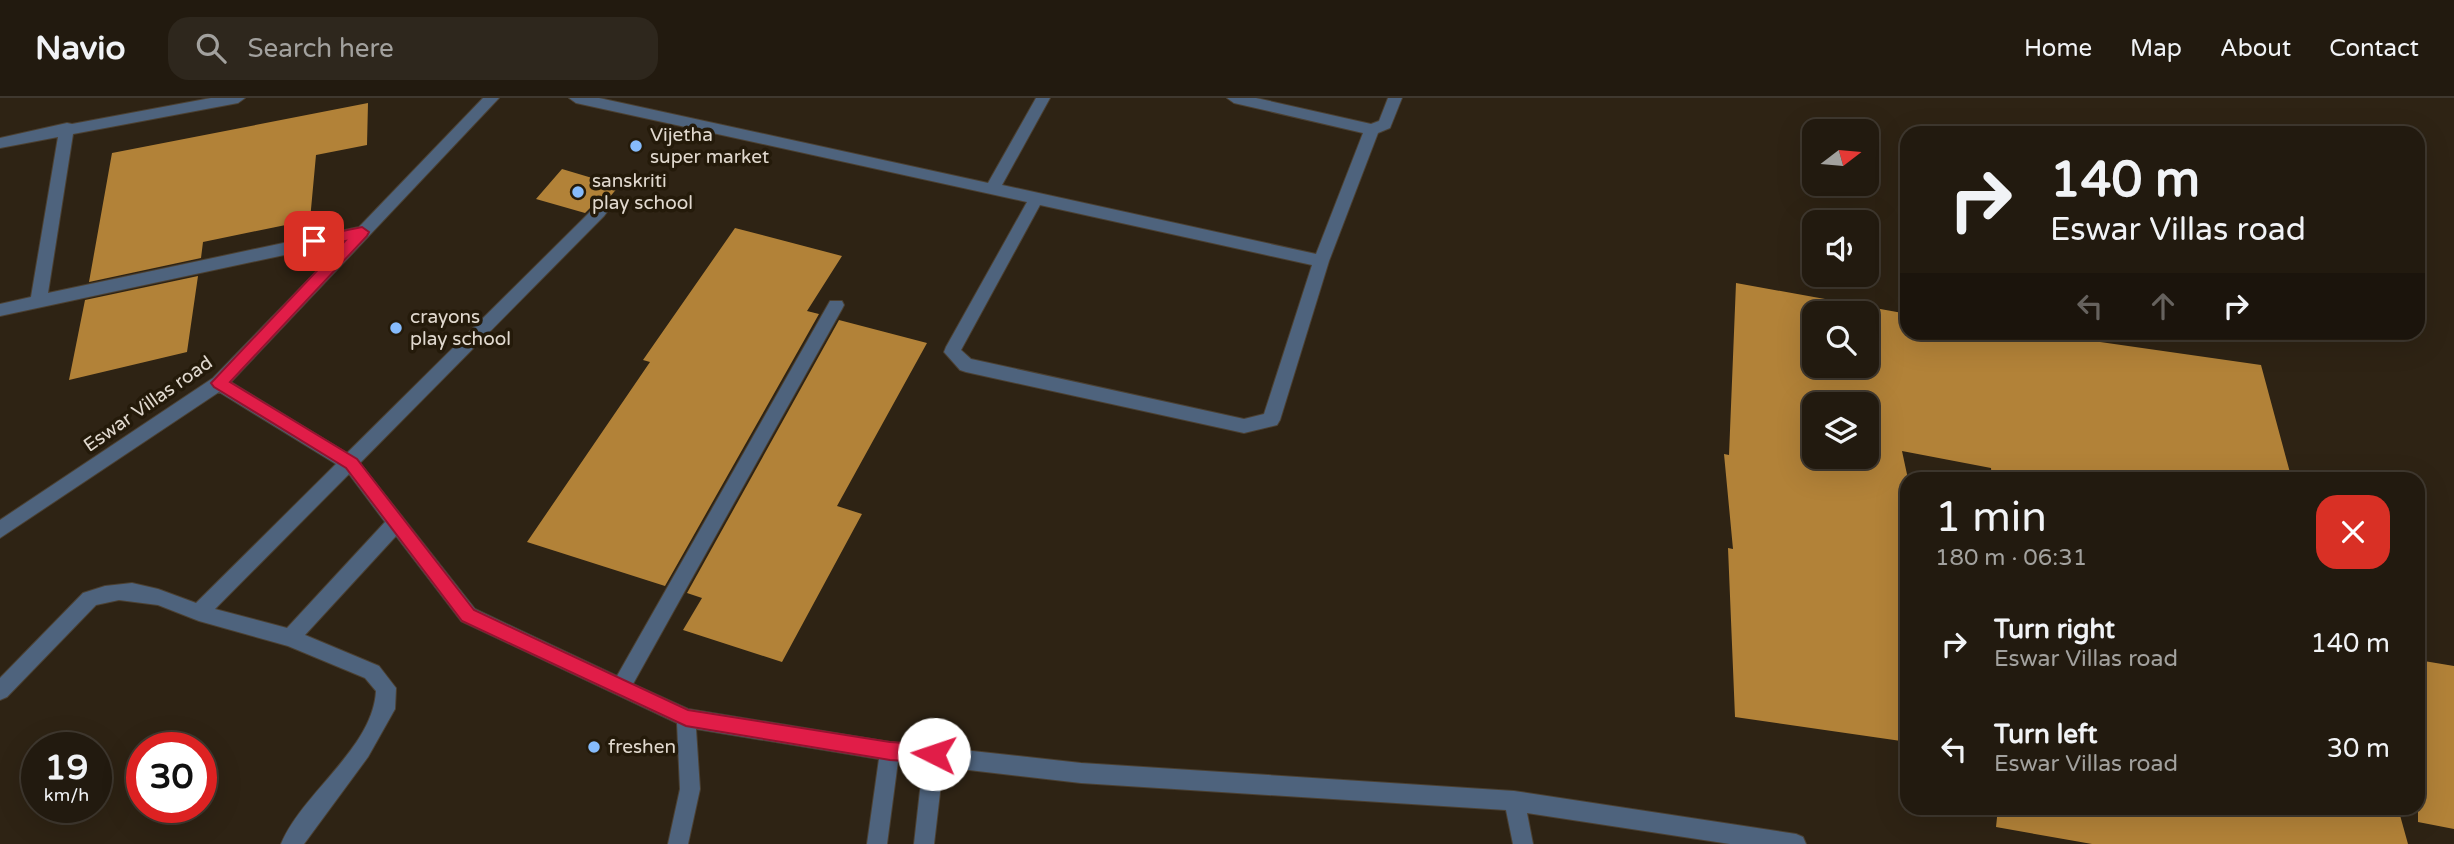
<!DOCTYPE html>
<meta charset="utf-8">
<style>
body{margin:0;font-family:"Varela Round",sans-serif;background:#2e271d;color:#f1f3f6;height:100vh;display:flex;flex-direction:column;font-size:26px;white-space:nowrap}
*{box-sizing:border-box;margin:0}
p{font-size:23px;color:#a2a19e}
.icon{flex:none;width:38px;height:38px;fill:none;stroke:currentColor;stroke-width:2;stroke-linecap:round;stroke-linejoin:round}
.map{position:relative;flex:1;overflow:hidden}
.drawer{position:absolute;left:1900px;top:374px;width:525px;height:343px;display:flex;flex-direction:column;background:#221a0f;border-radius:21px;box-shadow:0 7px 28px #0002,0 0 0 2px #3f382f}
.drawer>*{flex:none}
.top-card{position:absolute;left:1900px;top:28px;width:525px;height:214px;border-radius:21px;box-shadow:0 7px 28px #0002,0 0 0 2px #3f382f;background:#221a0f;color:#f1f3f6;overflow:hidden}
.needle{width:46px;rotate:74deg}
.controls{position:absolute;left:1802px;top:21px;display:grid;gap:14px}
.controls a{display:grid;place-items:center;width:77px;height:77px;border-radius:14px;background:#221a0f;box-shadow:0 7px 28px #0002,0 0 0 2px #3f382f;font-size:35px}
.speed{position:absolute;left:21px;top:634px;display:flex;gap:14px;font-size:35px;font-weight:700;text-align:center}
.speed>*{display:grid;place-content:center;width:91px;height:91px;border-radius:50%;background:#221a0f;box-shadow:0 7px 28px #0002,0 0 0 2px #3f382f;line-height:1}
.speed small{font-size:18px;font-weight:400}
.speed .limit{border:10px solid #d22;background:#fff;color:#111}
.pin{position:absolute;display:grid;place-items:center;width:60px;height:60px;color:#fff;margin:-30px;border-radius:14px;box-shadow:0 4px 10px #0006}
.me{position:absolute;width:77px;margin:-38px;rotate:274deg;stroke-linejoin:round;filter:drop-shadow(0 0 5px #0008)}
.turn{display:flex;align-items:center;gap:24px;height:147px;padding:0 35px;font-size:32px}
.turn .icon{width:91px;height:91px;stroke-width:2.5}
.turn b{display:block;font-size:49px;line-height:60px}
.lanes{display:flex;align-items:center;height:66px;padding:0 35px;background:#0003;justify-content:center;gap:35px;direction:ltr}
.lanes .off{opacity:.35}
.round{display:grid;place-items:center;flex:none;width:74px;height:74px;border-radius:21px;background:#2e271d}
.headline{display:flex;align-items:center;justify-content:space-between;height:119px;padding:0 35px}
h1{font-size:42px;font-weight:600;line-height:52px}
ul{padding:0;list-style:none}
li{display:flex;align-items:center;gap:21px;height:105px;padding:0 35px}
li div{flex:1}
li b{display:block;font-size:26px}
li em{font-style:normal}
header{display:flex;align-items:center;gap:42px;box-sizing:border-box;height:98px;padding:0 35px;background:#221a0f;border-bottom:2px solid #3f382f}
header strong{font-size:33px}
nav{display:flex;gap:38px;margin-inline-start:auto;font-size:24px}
.search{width:490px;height:63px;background:#2e271d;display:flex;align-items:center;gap:18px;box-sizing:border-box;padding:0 24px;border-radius:21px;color:#a2a19e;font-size:26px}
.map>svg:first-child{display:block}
.building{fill:#b28238;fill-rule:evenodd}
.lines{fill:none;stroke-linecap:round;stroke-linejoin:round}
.minor-casing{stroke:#4b4032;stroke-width:2}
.minor{fill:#4e637d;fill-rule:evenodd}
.route{fill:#e11d48;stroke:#92132f;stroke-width:2}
.poi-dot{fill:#86bbfb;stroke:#241a0a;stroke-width:2.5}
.labels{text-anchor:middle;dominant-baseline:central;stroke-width:7;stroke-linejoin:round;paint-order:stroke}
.poi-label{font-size:19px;fill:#e1d9cf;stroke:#241a0a;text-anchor:start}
.street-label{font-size:19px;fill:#e1d9cf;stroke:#241a0a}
</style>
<header>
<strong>Navio</strong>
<div class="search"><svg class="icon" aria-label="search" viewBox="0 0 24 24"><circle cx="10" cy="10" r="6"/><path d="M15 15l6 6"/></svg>Search here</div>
<nav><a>Home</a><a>Map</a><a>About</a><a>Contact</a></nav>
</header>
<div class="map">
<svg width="2454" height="746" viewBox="0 0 2454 746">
<rect width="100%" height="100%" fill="#2e2314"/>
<path class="building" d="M368,5L367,47L316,57L310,122L203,144L201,160L89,184L112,55Z
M562,71L619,88L603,107L592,108L585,115L536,101Z
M735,130L842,158L807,213L819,216L665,488L527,444L650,264L643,262Z
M198,178L187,254L69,282L85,202Z
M1736,185L1908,216V234H2031L2261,267L2292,382H1992L1991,370L1902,353L1908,381V644L1735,619L1728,450L1733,451L1724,356L1729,357ZM1815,215H1867V268H1815ZM1815,306H1867V359H1815Z
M839,222L927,245L837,408L862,416L782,564L683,532L702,500L687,495Z
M2418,562L2454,568V731L2418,724Z
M1998,710H2398L2408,746H2092L1996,729Z"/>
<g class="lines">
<defs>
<path id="minor" d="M211,0H245L238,5L73,36L48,195L359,129L483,0H499L231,284L347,355L594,110H604L607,114L604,118L360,365L475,511L617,578L830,203H842L844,207L842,211L633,586L688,611L890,644L1081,665L1514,693L1796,736L1803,739L1806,746H1730L1527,715L1533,746H1513L1506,712L1081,685L943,669L934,746H914L923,666L898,663L887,746H867L879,661L696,631L700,691L688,746H668L680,691L677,625L461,523L396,438L305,537L379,568L396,590L395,611L368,659L304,746H281C302,695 373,650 376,593L365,580L288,548L199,523L158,507L119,502L96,507L7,599L0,602V580L83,495L105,488L132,485L158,491L196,505L336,366L219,294L0,440V422L213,280L345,144L0,218V206L31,199L58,39L0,50V40L67,25L72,26ZM349,376L385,424L287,530L215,511Z
M569,0H599L988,85L1036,0H1050L1002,87L1316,156L1363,35L1234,5L1227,0H1256L1371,26L1379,23L1388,0H1402L1390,30L1378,35L1329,163L1280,322L1277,327L1244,335L966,274L960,272L944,254L946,249L1027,104L576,5ZM1040,107L1312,167L1264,316L1244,321L971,261L961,252Z"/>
</defs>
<use href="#minor" class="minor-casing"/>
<use href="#minor" class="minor"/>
</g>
<path class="route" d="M362,129L369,134L367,138L230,284L357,361L474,512L688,612L890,644L934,647L940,650L943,656L940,662L934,665L890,662L686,628L462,523L346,370L214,289L211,285L345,143L314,149L309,147V140Z"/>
<g class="poi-dot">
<circle cx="636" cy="48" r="7"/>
<circle cx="578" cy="94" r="7"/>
<circle cx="396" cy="230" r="7"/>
<circle cx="594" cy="649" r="7"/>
</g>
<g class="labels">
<g class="poi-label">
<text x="650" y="37">Vijetha<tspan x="650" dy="22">super market</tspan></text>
<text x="592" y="83">sanskriti<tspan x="592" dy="22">play school</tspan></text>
<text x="410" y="219">crayons<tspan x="410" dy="22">play school</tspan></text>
<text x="608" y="649">freshen</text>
</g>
<g class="street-label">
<text transform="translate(148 306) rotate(-35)">Eswar Villas road</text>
</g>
</g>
</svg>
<div class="controls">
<a><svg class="needle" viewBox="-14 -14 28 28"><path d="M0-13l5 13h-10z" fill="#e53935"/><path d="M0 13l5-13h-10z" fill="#a2a19e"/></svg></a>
<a><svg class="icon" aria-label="sound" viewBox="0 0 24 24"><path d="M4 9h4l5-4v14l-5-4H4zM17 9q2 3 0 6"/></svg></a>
<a><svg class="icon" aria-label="search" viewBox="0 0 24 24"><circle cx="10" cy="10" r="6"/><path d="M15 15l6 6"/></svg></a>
<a><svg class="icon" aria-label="layers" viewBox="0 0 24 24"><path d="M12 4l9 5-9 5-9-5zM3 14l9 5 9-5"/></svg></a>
</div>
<div class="speed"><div>19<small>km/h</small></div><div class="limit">30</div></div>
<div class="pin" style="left:314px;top:143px;background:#d93025"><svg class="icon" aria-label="arrive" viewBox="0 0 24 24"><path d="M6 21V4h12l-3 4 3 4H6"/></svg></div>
<svg class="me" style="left:934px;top:656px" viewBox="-20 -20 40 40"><circle r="19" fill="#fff"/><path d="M0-13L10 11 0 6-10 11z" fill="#e11d48"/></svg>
<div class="top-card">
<div class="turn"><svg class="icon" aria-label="right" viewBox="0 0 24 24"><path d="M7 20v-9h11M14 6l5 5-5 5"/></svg><div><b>140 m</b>Eswar Villas road</div></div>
<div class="lanes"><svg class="icon off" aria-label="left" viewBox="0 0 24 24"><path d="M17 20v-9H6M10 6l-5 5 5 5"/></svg><svg class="icon off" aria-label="ahead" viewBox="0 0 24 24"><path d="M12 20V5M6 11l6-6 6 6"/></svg><svg class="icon" aria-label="right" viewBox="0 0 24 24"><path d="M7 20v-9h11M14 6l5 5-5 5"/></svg></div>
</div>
<section class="drawer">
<div class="headline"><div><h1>1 min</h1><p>180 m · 06:31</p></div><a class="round" style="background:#d93025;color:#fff"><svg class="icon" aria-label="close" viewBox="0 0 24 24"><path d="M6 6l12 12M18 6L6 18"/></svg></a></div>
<ul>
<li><svg class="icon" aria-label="right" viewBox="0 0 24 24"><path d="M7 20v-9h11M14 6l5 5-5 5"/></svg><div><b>Turn right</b><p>Eswar Villas road</p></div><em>140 m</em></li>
<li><svg class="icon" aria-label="left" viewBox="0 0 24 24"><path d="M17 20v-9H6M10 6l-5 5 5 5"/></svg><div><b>Turn left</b><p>Eswar Villas road</p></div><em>30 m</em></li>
</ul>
</section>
</div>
